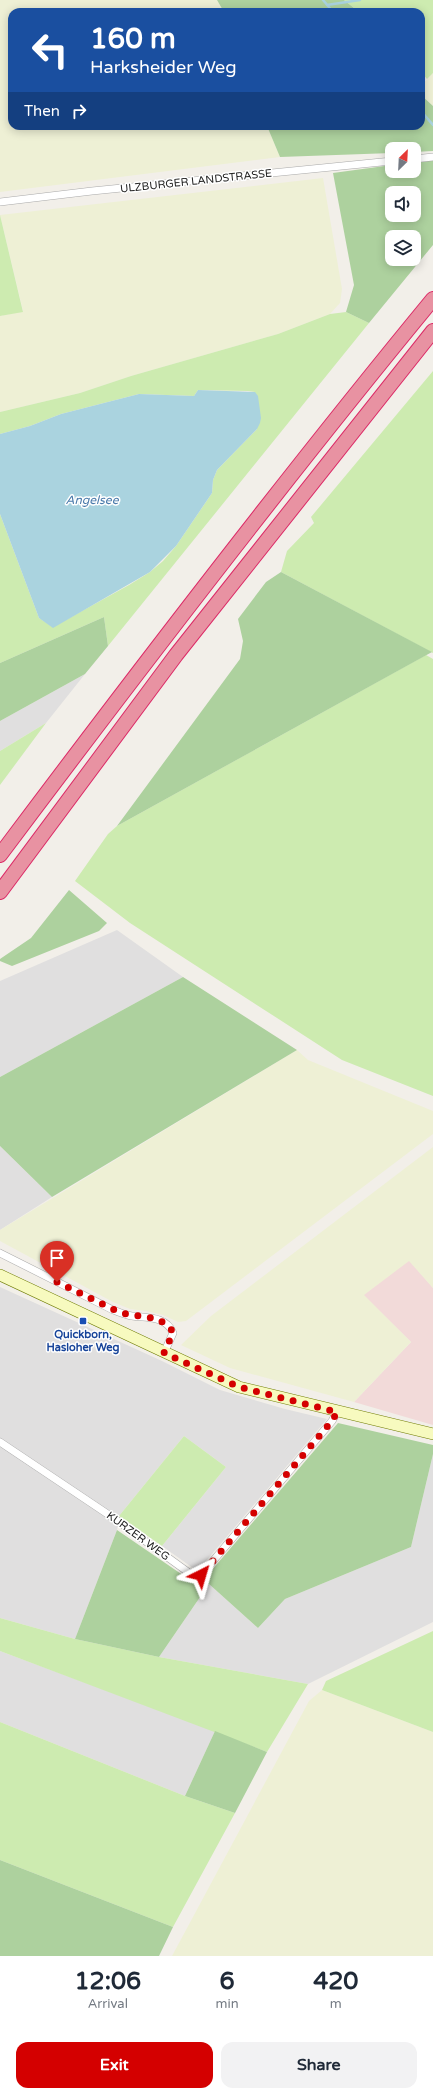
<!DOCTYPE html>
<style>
body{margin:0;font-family:"Varela Round",sans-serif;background:#f2f2f3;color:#1f2937;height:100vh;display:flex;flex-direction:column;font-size:15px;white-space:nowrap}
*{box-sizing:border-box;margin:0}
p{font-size:13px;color:#747a83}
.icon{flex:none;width:22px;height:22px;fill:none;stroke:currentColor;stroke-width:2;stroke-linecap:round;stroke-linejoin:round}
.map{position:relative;height:1956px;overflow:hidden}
.panel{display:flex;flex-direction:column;background:#fff;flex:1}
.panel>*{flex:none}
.banner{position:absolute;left:8px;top:8px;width:417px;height:122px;border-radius:12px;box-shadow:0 2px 10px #0003;background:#1a4fa0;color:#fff;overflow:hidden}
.needle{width:26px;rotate:24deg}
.tools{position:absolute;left:385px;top:142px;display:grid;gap:8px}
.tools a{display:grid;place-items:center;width:36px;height:36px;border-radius:8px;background:#fff;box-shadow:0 2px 10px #0003;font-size:20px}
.pin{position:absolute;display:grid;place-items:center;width:34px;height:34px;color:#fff;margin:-41px -17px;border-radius:50% 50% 50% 0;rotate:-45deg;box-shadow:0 0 4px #0007}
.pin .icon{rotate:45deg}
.me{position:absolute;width:44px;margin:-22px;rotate:40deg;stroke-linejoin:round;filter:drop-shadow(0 0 3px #0008)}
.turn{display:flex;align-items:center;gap:14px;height:84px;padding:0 16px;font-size:18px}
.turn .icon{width:52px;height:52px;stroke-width:2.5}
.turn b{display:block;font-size:28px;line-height:34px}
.then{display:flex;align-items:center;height:38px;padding:0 16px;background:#0003;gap:8px;font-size:15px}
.eta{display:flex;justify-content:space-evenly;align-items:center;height:68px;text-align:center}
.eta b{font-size:24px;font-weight:800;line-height:28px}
.button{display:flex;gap:8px;margin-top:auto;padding:8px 16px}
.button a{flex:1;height:46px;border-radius:12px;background:#d40000;color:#fff;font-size:16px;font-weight:800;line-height:46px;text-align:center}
.button a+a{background:#f2f2f3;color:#1f2937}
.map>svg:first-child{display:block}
.residential{fill:#e0dfdf}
.commercial{fill:#f2dad9}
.farmland{fill:#eef0d5}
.grass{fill:#cdebb0}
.forest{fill:#add19e;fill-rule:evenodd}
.water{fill:#aad3df}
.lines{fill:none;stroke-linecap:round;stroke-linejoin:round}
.stream{stroke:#aad3df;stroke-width:2.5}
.minor-casing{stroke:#a9a9a9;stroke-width:8}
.secondary-casing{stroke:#707d05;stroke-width:12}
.motorway-casing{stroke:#dc2a67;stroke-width:16}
.minor{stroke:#fff;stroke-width:7}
.secondary{stroke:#f7fabf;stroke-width:11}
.motorway{stroke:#e892a2;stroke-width:14}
.route{stroke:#d40000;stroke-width:7;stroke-dasharray:0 12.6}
.transit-dot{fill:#1a4fb4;stroke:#fff;stroke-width:1.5}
.labels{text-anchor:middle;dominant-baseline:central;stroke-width:3;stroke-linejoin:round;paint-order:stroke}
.street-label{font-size:11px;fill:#222;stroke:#fff}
.transit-label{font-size:11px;font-weight:bold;fill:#164399;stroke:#fff}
.water-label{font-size:12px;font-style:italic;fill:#4a7aab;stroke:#fff}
</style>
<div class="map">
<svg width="433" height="1956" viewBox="0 0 433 1956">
<rect width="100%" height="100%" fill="#f2efe9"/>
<path class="residential" d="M85,674L46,723L0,751V721Z
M117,930L183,977L0,1077V981Z
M0,1146L52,1197L0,1230Z
M0,1287L162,1361L220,1390L285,1409L327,1419L200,1568H193L162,1546L226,1467L184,1436L119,1516L117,1530L75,1639L0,1618Z
M433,1454V1622L308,1684L159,1657L209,1584L258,1628L285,1599L411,1547Z
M0,1651L215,1731L185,1796L0,1722Z"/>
<path class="commercial" d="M409,1260L433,1288V1425L354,1402L411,1342L363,1295Z"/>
<path class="farmland" d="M0,0H217L224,12H12V126H267L280,157L0,192Z
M433,73V106L421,95V86Z
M323,178L342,289L340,303L330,314L278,334L131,376L80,393L0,412V316L23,311L0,215Z
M297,1050L308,1060L433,1111V1134L186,1321L178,1322L163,1315L146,1311L130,1309L113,1302L0,1241V1230Z
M433,1147V1288L409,1261L364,1295L411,1342L354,1402L230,1368L181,1345L211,1316Z
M322,1690L433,1732V1956H172L309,1701Z"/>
<path class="grass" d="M344,0H433V73L427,79L421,72V12H359Z
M0,215L23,312L0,316Z
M346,312L369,323L108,646L104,617L0,663V514L39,618L53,627L129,585L150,572L163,561L176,546L212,493L213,480L217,470L257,429L255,392L248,391L198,390L194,396L139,394L61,414L30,426L0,434V412L80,393L131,376L278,334L330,314Z
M433,371V653L281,572L287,551L314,523L311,517Z
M426,655L433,659V1096L342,1060L130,923L75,881L108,834L117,826Z
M46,723L0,785V751Z
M184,1436L226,1467L162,1546L119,1516Z
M0,1618L75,1639L159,1657L308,1684L267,1752L0,1651Z
M433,1631V1732L322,1690L326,1681Z
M0,1722L185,1796L235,1813L173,1927L0,1860Z"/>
<path class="forest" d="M217,0H344L359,12H224Z
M421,95L433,106V151L414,152V149H392V153L280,157L267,126H421Z
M433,160V245L369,323L346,312L354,285L333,173L392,165V171H414V162ZM392,193H414V215H392ZM392,237H414V259H392Z
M281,572L432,652L117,826L240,659L243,641L238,619L266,582Z
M104,617L108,646L85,674L0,721V663Z
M69,890L107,923L99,931L12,966L0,961V959L31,938Z
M183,977L297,1050L52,1197L0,1146V1077Z
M338,1423L433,1445V1454L411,1547L285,1599L258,1628L209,1584L159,1657L75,1639L117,1530L190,1580L197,1582L205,1578Z
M215,1731L267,1752L235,1813L185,1796Z
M0,1860L173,1927L159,1956H0Z"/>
<path class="water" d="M198,390L255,392L258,396L261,418L260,423L257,429L217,470L213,480L212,493L176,546L150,572L53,628L39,618L0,514V434L30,426L61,414L139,394L194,396Z"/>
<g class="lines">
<path class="stream" d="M323,0L333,12
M327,5L360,0
M421,111L433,125"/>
<defs>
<path id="minor" d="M414,159L433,157
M0,202L92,191L392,161
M0,1253L113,1310C119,1312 125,1315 132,1316C147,1318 166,1316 173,1333L164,1353
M0,1442L115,1519L192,1575H201L332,1421L337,1412"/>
<path id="secondary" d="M0,1275L239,1387L433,1434"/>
<path id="motorway" d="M0,855C141,667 283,481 433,299
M0,892L176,655L433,331"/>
</defs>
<use href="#minor" class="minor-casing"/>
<use href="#secondary" class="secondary-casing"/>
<use href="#motorway" class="motorway-casing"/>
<use href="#minor" class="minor"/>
<use href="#secondary" class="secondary"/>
<use href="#motorway" class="motorway"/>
</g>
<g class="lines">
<path class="route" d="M57,1282L121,1313L158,1319L170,1327L173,1333L164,1353L239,1387L337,1412L332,1421L201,1575"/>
</g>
<rect class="transit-dot" x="79" y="1317" width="8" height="8" rx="2"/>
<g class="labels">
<g class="street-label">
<text transform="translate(196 181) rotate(-6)">ULZBURGER LANDSTRASSE</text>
<text transform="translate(138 1536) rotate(36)">KURZER WEG</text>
</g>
<g class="transit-label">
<text x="83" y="1334">Quickborn,<tspan x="83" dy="13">Hasloher Weg</tspan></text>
</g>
<g class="water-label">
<text x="92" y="500">Angelsee</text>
</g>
</g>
</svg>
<div class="tools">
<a><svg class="needle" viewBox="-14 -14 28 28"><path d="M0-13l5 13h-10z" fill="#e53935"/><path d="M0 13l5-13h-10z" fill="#747a83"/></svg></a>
<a><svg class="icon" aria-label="sound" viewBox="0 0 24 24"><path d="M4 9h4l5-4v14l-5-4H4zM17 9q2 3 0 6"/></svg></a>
<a><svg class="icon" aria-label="layers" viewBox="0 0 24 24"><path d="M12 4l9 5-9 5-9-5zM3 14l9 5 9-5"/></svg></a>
</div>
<div class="pin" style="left:57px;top:1282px;background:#d93025"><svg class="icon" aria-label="arrive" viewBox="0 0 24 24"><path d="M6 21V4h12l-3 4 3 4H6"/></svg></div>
<svg class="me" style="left:201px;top:1575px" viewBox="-20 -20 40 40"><path d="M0-17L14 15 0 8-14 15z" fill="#d40000" stroke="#fff" stroke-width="4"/></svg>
<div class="banner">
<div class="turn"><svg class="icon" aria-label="left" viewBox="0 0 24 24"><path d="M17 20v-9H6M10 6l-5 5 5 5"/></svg><div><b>160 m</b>Harksheider Weg</div></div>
<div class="then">Then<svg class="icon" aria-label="right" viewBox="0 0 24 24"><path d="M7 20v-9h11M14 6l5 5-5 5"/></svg></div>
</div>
</div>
<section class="panel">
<div class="eta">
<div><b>12:06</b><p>Arrival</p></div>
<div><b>6</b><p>min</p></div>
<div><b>420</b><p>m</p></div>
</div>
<div class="button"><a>Exit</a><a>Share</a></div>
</section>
